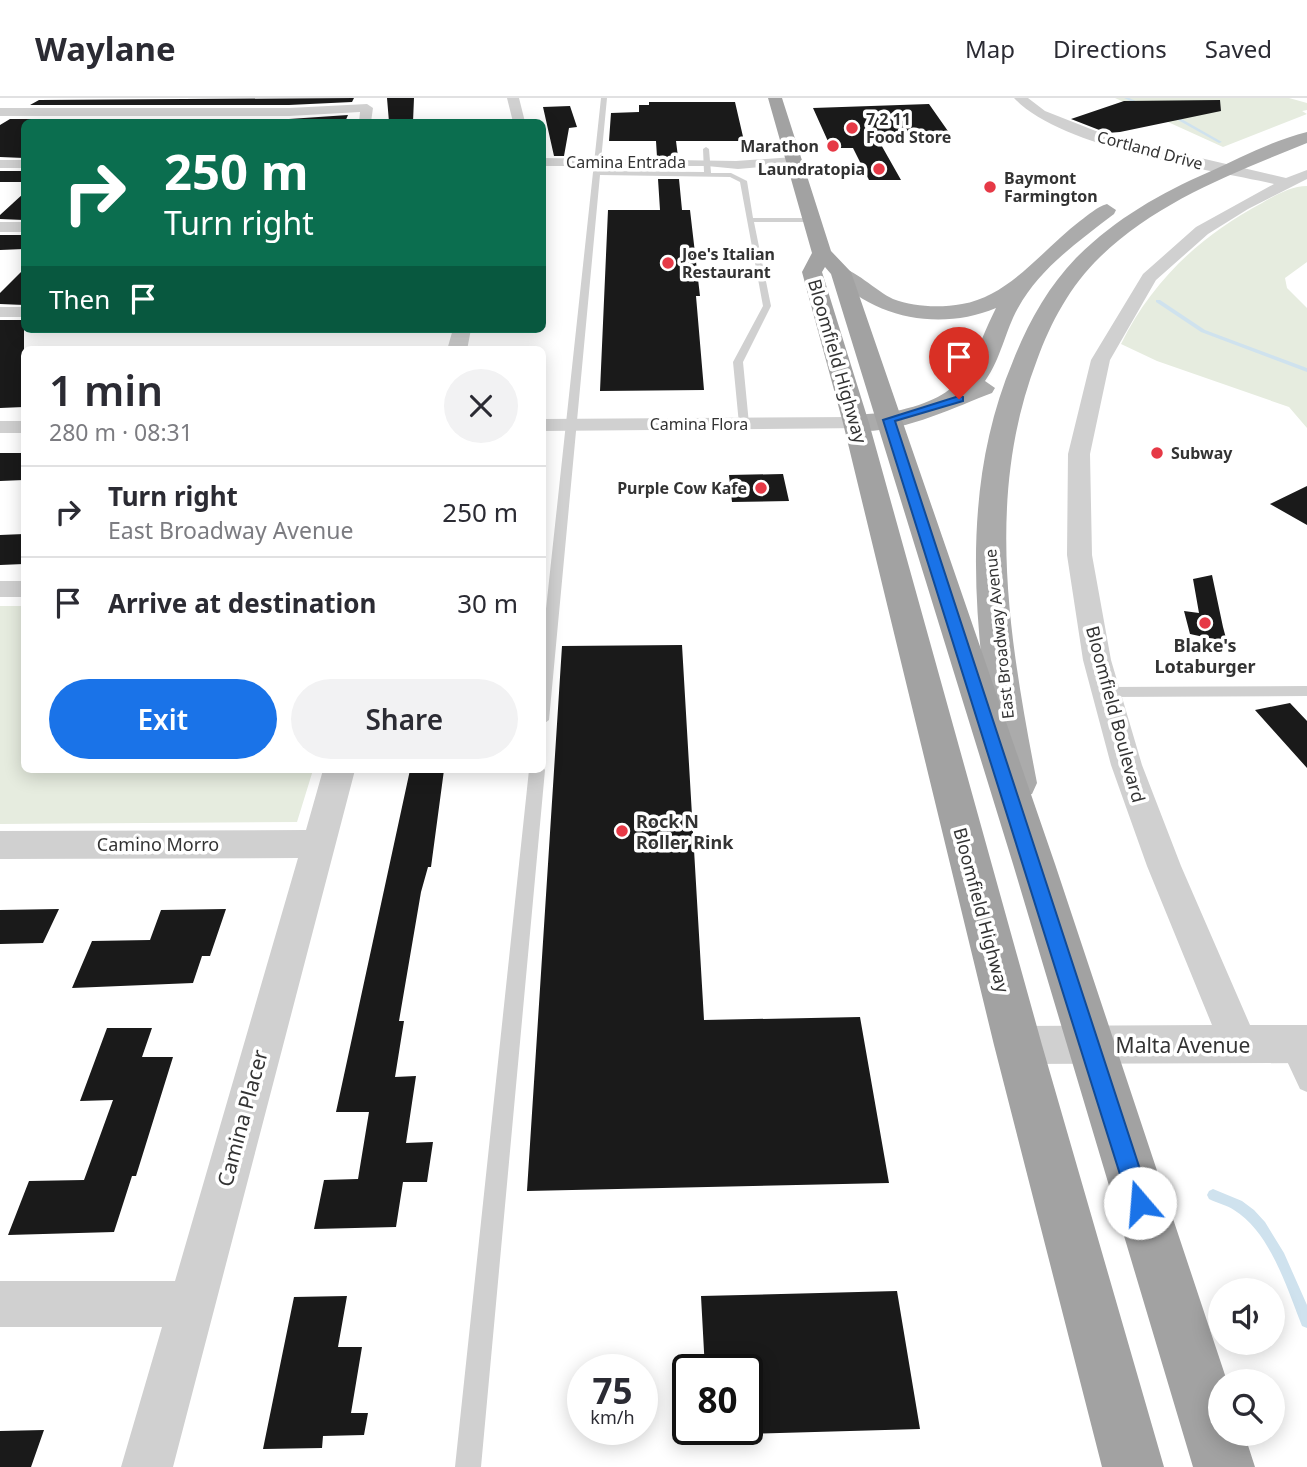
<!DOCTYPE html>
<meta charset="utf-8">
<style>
body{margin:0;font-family:"Noto Sans",sans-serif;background:#f2f2f3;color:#2b2b33;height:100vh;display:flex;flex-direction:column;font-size:26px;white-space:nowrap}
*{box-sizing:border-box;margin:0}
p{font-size:23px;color:#7c7c81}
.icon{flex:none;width:38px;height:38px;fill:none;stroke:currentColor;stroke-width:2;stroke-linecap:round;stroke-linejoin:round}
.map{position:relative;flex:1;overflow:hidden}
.details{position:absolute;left:21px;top:248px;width:525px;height:427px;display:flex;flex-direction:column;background:#fff;border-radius:10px;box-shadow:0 4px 18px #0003}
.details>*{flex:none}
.banner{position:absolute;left:21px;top:21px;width:525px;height:214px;border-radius:10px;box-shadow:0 4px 18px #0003;background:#0b6e4f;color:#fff;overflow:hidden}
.fabs{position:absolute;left:1208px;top:1180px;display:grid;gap:14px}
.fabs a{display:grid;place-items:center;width:77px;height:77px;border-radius:50%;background:#fff;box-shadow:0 4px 18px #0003;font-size:35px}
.speed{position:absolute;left:567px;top:1256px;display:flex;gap:14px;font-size:35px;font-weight:700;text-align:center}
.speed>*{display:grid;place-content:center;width:91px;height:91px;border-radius:50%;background:#fff;box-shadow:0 4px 18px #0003;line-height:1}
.speed small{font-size:18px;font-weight:400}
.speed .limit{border:4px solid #111;border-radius:10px;background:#fff;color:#111}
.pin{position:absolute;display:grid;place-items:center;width:60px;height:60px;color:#fff;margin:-72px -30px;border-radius:50% 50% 50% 0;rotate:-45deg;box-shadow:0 0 7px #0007}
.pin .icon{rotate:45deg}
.me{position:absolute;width:77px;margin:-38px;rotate:342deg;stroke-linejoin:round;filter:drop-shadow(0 0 5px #0008)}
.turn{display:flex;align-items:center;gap:24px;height:147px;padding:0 28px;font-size:32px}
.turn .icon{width:91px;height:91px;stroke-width:2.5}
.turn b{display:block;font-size:49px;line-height:60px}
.then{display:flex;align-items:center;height:66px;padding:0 28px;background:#0003;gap:14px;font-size:26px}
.round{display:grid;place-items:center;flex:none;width:74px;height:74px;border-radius:37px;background:#f2f2f3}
.headline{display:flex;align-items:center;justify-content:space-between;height:119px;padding:0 28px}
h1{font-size:42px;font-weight:600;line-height:52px}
.button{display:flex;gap:14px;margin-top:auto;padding:14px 28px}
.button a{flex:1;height:80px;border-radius:42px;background:#1a73e8;color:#fff;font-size:28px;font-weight:600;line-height:80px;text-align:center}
.button a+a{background:#f2f2f3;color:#2b2b33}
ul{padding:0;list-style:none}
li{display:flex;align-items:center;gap:21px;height:91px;padding:0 28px;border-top:2px solid #e1e1e2}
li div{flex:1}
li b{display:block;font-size:26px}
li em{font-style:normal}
header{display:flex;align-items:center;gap:42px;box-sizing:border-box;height:98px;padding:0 35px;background:#fff;border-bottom:2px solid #e1e1e2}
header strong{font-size:33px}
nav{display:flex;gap:38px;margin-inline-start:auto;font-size:24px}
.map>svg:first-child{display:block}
.green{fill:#e6ecdf}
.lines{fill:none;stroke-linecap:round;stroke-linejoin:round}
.stream{fill:#cfe2ee;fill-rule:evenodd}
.building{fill:#1a1a1a}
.service{fill:#d0d0d0;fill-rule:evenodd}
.minor{fill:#d0d0d0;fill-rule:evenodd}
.primary{fill:#ababab;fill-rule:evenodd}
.trunk{fill:#a2a2a2;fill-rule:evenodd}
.route{fill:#1a73e8;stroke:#114b97;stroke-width:2}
.poi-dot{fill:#e63946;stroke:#fff;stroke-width:2.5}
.labels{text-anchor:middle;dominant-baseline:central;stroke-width:7;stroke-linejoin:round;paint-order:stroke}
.far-poi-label{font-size:16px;font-weight:bold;fill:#333;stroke:#fff;text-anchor:start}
.far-street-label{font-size:16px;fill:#333;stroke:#fff}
.street-label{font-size:18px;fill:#333;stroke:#fff}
.poi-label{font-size:18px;font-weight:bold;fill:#333;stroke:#fff}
.near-street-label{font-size:21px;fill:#333;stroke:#fff}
</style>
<header>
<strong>Waylane</strong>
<nav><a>Map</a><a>Directions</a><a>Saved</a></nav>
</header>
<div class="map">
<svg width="1307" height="1369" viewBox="0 0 1307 1369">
<rect width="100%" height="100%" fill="#fff"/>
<path class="green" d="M1115,0H1289L1307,5V12L1302,13L1307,16L1223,49Z
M1307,88V164L1285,180L1287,190L1307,210V330L1289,309L1157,263L1121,246C1152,183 1200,138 1262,105C1276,97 1291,88 1307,88Z
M0,508H24V672H313L297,724L0,726Z"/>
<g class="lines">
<path class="stream" d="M1124,0H1129L1145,7L1142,8Z
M1169,15H1171L1222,44L1219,45L1169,17Z
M1156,202H1160L1205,232L1307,270V274L1201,234L1156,204Z
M1213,1091L1242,1103L1254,1112L1265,1124L1284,1155L1307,1207V1230L1302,1228C1287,1190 1270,1134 1234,1112C1227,1107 1217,1105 1209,1101L1207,1097L1209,1093Z"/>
</g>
<path class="building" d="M354,0L352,4L289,7H30L39,2Z
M387,0H414L413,24H389Z
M1220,2L1221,13L1120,34L1107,35L1071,21L1124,3Z
M649,4H735L744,43H676L678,59H657L656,43H609L611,15L639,14V7H649Z
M929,6L950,36H875L901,82H869L853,50H831L813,10Z
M570,8L577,29L569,30L564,58H554L543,9Z
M348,17L345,24H24V60L0,59V27L10,21H289Z
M24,73V84H0V73Z
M658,81H679L682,112H690L700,198H696L704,292L600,293L608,112H660Z
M24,95V122L0,121V117Z
M24,137V151L0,152V137Z
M24,171V207L0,206V195Z
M24,222V309L0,310V222Z
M0,355H24V382L0,383Z
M783,376L789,403L732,404L729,377Z
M1307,388V427L1270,406Z
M24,436V466L0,467V437Z
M1212,477L1223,529L1227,544L1190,536L1184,513L1199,515L1193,481Z
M682,547L704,922L860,919L889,1085L527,1093L562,548Z
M1290,605L1307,623V670L1255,612Z
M410,672H444L431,769H428L421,794L399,923H404L395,979L416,978L406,1045L433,1044L427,1084H403L396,1129L314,1131L324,1082L358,1081L369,1014H336Z
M59,811L43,845L0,846V812Z
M226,811L210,858H202L193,885L72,890L92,843L150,842L161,812Z
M107,930H152L142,959H173L136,1078H132L114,1134L8,1137L29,1083L84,1082L113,1002L80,1003Z
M897,1193L920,1331L747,1336V1272H705L701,1198Z
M347,1198L338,1249H362L351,1315H368L364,1337L323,1338L322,1350L263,1351L294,1199Z
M44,1332L31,1369H0V1333Z"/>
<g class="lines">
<path class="service" d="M601,0H607L600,73L704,74L703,51L706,49L709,51L711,75H731L747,83L753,120H812L816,122L812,124H754L771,208L743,264L749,326L744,329L739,326L733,264L763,208L740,84L730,79L600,77L549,622L542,627V548Z
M1307,588V598L1106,599L1099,594L1106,589Z
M542,668L545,672L481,1369H455L529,672H542Z
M1289,937L1296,939L1307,962V994L1300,991L1279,946L1282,939Z"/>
<path class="minor" d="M507,0H519L525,24H513Z
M1014,0H1028L1045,13L1111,39L1286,80L1307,72V81L1248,111L1208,136L1156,182L1110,262L1090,356L1092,457L1111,562L1142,667L1181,768L1250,927H1307V965L1018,966L1004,960L999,947L1004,934L1018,928L1212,927L1147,768L1111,667L1083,562L1067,457L1068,356L1091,262L1143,176L1196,129L1274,86C1207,71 1060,50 1014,0Z
M367,6L373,10L371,24H359L360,14L289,18H0V10H289Z
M794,59L799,60V66L738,71L707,68H542V60L736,63Z
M0,62H24V70H0Z
M0,124H24V134H0Z
M0,209H24V219H0Z
M453,231H471L467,252H447Z
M856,319L864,320L867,325L864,330L542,333V321Z
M0,323H24V335H0Z
M0,483H24V499H0Z
M323,672H355L173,1369H121L162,1229H0V1183H175L298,760L0,761V733L306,732Z"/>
<path class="primary" d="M1307,34V45C1234,75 1158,103 1100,159C1070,188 1051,224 1037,262C984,400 1010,544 1037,685L1032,696L1018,700L1004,696L999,685C976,543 956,399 1013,263C1028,225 1048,189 1076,160C1114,122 1160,95 1209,74C1240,60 1274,42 1307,34Z
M1107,106L1116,112L1114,116C1079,143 1040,170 1018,210C1005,233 1001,261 985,283L995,290L992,295C952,310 891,341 847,331L843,325L847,319C865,315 884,316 901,312C972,295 968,266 996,210C941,233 875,221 834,178L831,174L834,170C850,166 875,193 893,201C914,209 940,210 962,206C1010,198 1043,151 1080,123C1088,117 1097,109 1107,106Z"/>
<path class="trunk" d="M768,0H782L831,153L851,174L1055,766L1227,1283H1220V1335H1244L1255,1369H1193L1013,766L831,176L825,169L822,174L869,325L1042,947L1164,1369H1102L994,947L843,325L802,174L812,155Z"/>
</g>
<path class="route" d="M959,298L963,299V303L895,323L1151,1105L1148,1113L1140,1116L1132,1113L1129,1105L883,322Z"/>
<g class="poi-dot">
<circle cx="852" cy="30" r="7"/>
<circle cx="833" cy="48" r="7"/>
<circle cx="879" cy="71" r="7"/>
<circle cx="990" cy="89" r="7"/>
<circle cx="668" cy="165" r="7"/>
<circle cx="1157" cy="355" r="7"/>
<circle cx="761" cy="390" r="7"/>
<circle cx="1205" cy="525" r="7"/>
<circle cx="622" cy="733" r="7"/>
</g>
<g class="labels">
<g class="far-poi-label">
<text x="866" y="21">7 2 11<tspan x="866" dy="18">Food Store</tspan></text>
<text x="819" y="48" text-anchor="end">Marathon</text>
<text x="865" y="71" text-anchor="end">Laundratopia</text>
<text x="1004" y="80">Baymont<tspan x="1004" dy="18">Farmington</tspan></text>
<text x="682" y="156">Joe's Italian<tspan x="682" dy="18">Restaurant</tspan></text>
<text x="1171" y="355">Subway</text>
<text x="747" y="390" text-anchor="end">Purple Cow Kafe</text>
</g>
<g class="far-street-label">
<text transform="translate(1150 52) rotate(15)">Cortland Drive</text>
<text x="626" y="64">Camina Entrada</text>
<text x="699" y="326">Camina Flora</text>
<text transform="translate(999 536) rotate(-96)">East Broadway Avenue</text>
</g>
<g class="street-label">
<text transform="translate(838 263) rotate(74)">Bloomfield Highway</text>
<text transform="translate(1116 616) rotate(75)">Bloomfield Boulevard</text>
<text x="158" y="746">Camino Morro</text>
<text transform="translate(982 812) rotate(75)">Bloomfield Highway</text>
</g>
<g class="poi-label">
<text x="1205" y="547">Blake's<tspan x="1205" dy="21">Lotaburger</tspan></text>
<text x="636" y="723" text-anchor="start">Rock N<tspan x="636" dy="21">Roller Rink</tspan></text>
</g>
<g class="near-street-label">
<text x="1183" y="947">Malta Avenue</text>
<text transform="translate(242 1020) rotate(-75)">Camina Placer</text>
</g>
</g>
</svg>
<div class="fabs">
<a><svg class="icon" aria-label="sound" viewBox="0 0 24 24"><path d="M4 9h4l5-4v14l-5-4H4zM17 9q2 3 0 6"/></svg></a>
<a><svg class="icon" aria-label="search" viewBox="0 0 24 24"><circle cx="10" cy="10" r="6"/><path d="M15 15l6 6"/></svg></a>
</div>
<div class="speed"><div>75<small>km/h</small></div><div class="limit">80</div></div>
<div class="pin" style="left:959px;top:301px;background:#d93025"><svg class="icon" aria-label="arrive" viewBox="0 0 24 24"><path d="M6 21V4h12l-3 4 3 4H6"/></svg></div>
<svg class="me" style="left:1140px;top:1105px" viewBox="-20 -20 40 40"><circle r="19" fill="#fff"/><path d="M0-13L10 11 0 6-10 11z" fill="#1a73e8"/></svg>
<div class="banner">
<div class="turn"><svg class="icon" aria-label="right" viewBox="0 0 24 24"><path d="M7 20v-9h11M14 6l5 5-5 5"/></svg><div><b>250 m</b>Turn right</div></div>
<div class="then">Then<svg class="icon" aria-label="arrive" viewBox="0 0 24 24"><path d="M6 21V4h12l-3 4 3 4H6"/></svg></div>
</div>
<section class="details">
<div class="headline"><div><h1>1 min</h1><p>280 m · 08:31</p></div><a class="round"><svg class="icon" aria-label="close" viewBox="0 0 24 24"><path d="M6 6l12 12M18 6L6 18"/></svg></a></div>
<ul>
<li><svg class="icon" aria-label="right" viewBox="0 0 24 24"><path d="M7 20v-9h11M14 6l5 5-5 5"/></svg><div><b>Turn right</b><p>East Broadway Avenue</p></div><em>250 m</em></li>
<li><svg class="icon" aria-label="arrive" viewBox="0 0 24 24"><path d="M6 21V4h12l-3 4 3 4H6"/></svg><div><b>Arrive at destination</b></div><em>30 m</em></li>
</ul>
<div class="button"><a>Exit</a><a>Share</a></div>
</section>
</div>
